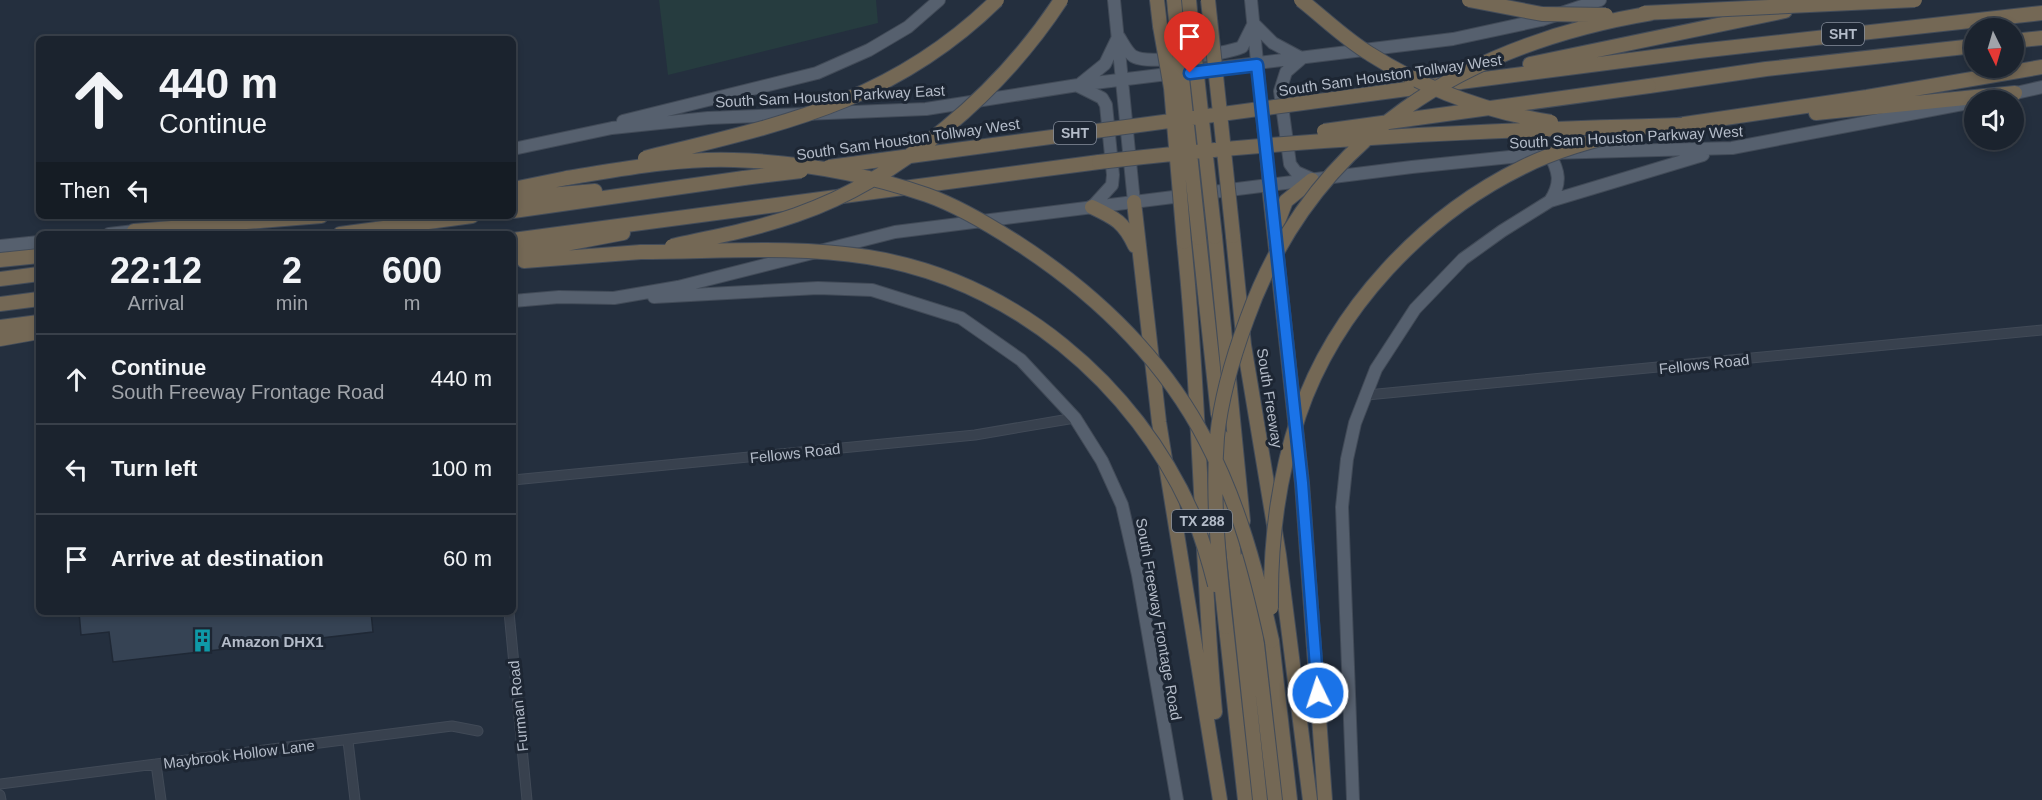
<!DOCTYPE html>
<style>
body{margin:0;font-family:Arial,sans-serif;background:#282f3a;color:#f1f3f6;height:100vh;display:flex;flex-direction:column;font-size:22px;white-space:nowrap}
*{box-sizing:border-box;margin:0}
p{font-size:20px;color:#a0a4aa}
.icon{flex:none;width:33px;height:33px;fill:none;stroke:currentColor;stroke-width:2;stroke-linecap:round;stroke-linejoin:round}
.map{position:relative;flex:1;overflow:hidden}
.side{position:absolute;left:36px;top:231px;width:480px;height:384px;display:flex;flex-direction:column;background:#1b232e;border-radius:9px;box-shadow:0 3px 9px #0003,0 0 0 2px #39404a}
.side>*{flex:none}
.guide{position:absolute;left:36px;top:36px;width:480px;height:183px;border-radius:9px;box-shadow:0 3px 9px #0003,0 0 0 2px #39404a;background:#1b232e;color:#f1f3f6;overflow:hidden}
.needle{width:39px;rotate:175deg}
.fabs{position:absolute;left:1964px;top:18px;display:grid;gap:12px}
.fabs a{display:grid;place-items:center;width:60px;height:60px;border-radius:50%;background:#1b232e;box-shadow:0 3px 9px #0003,0 0 0 2px #39404a;font-size:30px}
.pin{position:absolute;display:grid;place-items:center;width:51px;height:51px;color:#fff;margin:-62px -26px;border-radius:50% 50% 50% 0;rotate:-45deg;box-shadow:0 0 6px #0007}
.pin .icon{rotate:45deg}
.me{position:absolute;width:66px;margin:-33px;rotate:356deg;stroke-linejoin:round;filter:drop-shadow(0 0 4px #0008)}
.turn{display:flex;align-items:center;gap:21px;height:126px;padding:0 24px;font-size:27px}
.turn .icon{width:78px;height:78px;stroke-width:2.5}
.turn b{display:block;font-size:42px;line-height:51px}
.then{display:flex;align-items:center;height:57px;padding:0 24px;background:#0003;gap:12px;font-size:22px}
.eta{display:flex;justify-content:space-evenly;align-items:center;height:102px;text-align:center}
.eta b{font-size:36px;font-weight:700;line-height:42px}
ul{padding:0;list-style:none}
li{display:flex;align-items:center;gap:18px;height:90px;padding:0 24px;border-top:2px solid #39404a}
li div{flex:1}
li b{display:block;font-size:22px}
li em{font-style:normal}
.map>svg:first-child{display:block}
.green{fill:#263c3f}
.building{fill:#364354;stroke:#1f2835;stroke-width:1.5}
.lines{fill:none;stroke-linecap:round;stroke-linejoin:round}
.minor-casing{stroke:#414a57;stroke-width:11}
.major-casing{stroke:#414a57;stroke-width:14}
.highway-casing{stroke:#434c59;stroke-width:16}
.minor{stroke:#38414e;stroke-width:9}
.major{stroke:#56606e;stroke-width:12}
.highway{stroke:#746855;stroke-width:14}
.highway-bridge-casing{stroke:#434c59;stroke-width:16;stroke-linecap:butt}
.highway-bridge{stroke:#746855;stroke-width:14}
.route-casing{stroke:#114b97;stroke-width:15}
.route{stroke:#1a73e8;stroke-width:10}
.labels{text-anchor:middle;dominant-baseline:central;stroke-width:6;stroke-linejoin:round;paint-order:stroke}
.shield{fill:#1d2633;stroke:#878f9c;stroke-width:1.5}
.shield-label{font-size:14px;font-weight:bold;fill:#b4bcc9}
.street-label{font-size:15px;fill:#b4bcc9;stroke:#1d2633}
.poi-label{font-size:15px;font-weight:bold;fill:#b4bcc9;stroke:#1d2633;text-anchor:start}
</style>
<div class="map">
<svg width="2042" height="800" viewBox="0 0 2042 800">
<rect width="100%" height="100%" fill="#242f3e"/>
<path class="green" d="M659,0H876L878,23L668,75Z"/>
<path class="building" d="M79,612H371L373,632L113,662L109,632L81,635Z"/>
<g class="lines">
<defs>
<path id="minor" d="M1367,395L2042,330
M513,480L975,435L1075,418
M509,612L527,800
M348,741L355,800
M156,764L161,800
M0,784L452,726L478,731
M0,795L1,800"/>
<path id="major" d="M1114,0L1134,202
M1251,0L1269,185
M1254,24L1273,43L1301,58
M1119,37C1123,43 1127,52 1133,56C1147,66 1225,54 1242,47L1253,25
M1301,59L1286,72L1280,91L1290,164L1296,172L1312,179
M1079,85L1105,64L1118,37
M1078,86L1102,98L1106,105L1113,175L1112,185L1092,207
M2007,95L2042,87
M623,121L817,73L869,50L908,27L939,0
M513,149L612,128L708,118L926,109L1078,85L1453,39L1541,20L1600,0
M1549,153C1559,171 1562,183 1550,201
M187,222L215,216
M109,234L143,230
M0,246L39,242
M654,297L818,288L872,290L961,318L1021,360L1075,418L1102,461L1122,505L1138,575L1177,800
M513,301L559,297L614,298L678,287L895,232L1412,167L1549,153L1732,148L1968,103
M1353,800L1342,507L1347,459L1355,423L1376,369L1415,309L1463,259L1502,231L1550,201L1703,155"/>
<path id="highway" d="M1157,0L1160,26
M1174,0L1177,31
M1189,0L1192,31
M2013,41L2042,38
M1530,64L1785,11
M1649,86L1766,69L1974,46
M1407,89L1699,51L2042,13
M1816,113L2015,93
M1671,126L1867,97L2042,67
M1269,185L1302,483L1325,800
M513,189L567,178
M513,198L595,191
M1134,202L1159,422L1220,800
M1092,207C1115,218 1124,222 1135,246
M513,211L744,178
M1276,227L1286,201L1312,180
M134,231L321,216
M340,234L472,216
M1233,236L1244,345L1279,555L1310,800
M1215,237L1243,521
M1199,238L1218,414
M513,240L1099,162
M1184,242C1200,398 1201,556 1215,712
M513,254L623,233
M0,260L39,256
M524,261L641,252
M0,279L39,274
M0,304L39,299
M0,327L39,322
M0,339L39,332
M1221,436L1260,800
M1247,558L1275,800
M1226,627L1245,800
M1272,641L1290,800"/>
</defs>
<use href="#minor" class="minor-casing"/>
<use href="#major" class="major-casing"/>
<use href="#highway" class="highway-casing"/>
<use href="#minor" class="minor"/>
<use href="#major" class="major"/>
<use href="#highway" class="highway"/>
<defs>
<path id="highway-bridge" d="M1208,0L1233,236
M1301,0C1324,18 1345,39 1370,54C1425,89 1487,112 1551,122
M1469,0L1542,14L1606,15
M1644,13L1915,0
M1160,26L1171,88L1184,242
M1177,31L1199,238
M1192,31L1215,237
M1324,131L1649,86
M645,158C782,124 892,103 997,0
M1099,162C1293,139 1487,130 1682,125
M829,167L1407,89
M567,178C622,169 678,158 734,160C798,162 866,174 927,195C958,206 988,224 1016,242C1095,293 1162,356 1206,441C1239,504 1257,572 1272,641
M744,178L801,171
M672,246C714,237 756,229 796,215C900,179 1001,92 1061,0
M641,252C716,252 794,245 868,257C1012,280 1135,383 1193,515C1202,538 1209,561 1215,585
M1271,608C1270,543 1278,478 1299,415C1335,309 1423,216 1523,167C1559,149 1600,138 1640,130
M1226,627C1219,565 1212,500 1217,437C1221,397 1233,357 1247,319C1313,135 1467,44 1652,13"/>
</defs>
<use href="#highway-bridge" class="highway-bridge-casing"/>
<use href="#highway-bridge" class="highway-bridge"/>
</g>
<g class="lines">
<defs>
<path id="route" d="M1190,73L1257,65L1302,483L1318,693"/>
</defs>
<use href="#route" class="route-casing"/>
<use href="#route" class="route"/>
</g>
<defs>
<symbol id="building-bare" viewBox="-9 -9 18 18"><path d="M-4-6H4V6H1V3H-1V6H-4ZM-2.5-4.3h1.7v1.8h-1.7ZM.8-4.3h1.7v1.8H.8ZM-2.5-1h1.7V.8h-1.7ZM.8-1h1.7V.8H.8Z" fill="#0f9aa8" stroke="#1d2633" stroke-width="2.5" paint-order="stroke"/></symbol>
</defs>
<g fill-rule="evenodd">
<use href="#building-bare" x="186" y="624" width="33" height="33"/>
</g>
<g class="labels">
<g class="shield">
<rect x="1822" y="23" width="42" height="22" rx="4.5"/>
<rect x="1054" y="122" width="42" height="22" rx="4.5"/>
<rect x="1172" y="510" width="60" height="22" rx="4.5"/>
</g>
<g class="shield-label">
<text x="1843" y="34">SHT</text>
<text x="1075" y="133">SHT</text>
<text x="1202" y="521">TX 288</text>
</g>
<g class="street-label">
<text transform="translate(1390 75) rotate(-8)">South Sam Houston Tollway West</text>
<text transform="translate(830 96) rotate(-3)">South Sam Houston Parkway East</text>
<text transform="translate(1626 137) rotate(-3)">South Sam Houston Parkway West</text>
<text transform="translate(908 139) rotate(-8)">South Sam Houston Tollway West</text>
<text transform="translate(1704 364) rotate(-6)">Fellows Road</text>
<text transform="translate(1270 398) rotate(81)">South Freeway</text>
<text transform="translate(795 453) rotate(-6)">Fellows Road</text>
<text transform="translate(1159 619) rotate(80)">South Freeway Frontage Road</text>
<text transform="translate(518 706) rotate(-96)">Furman Road</text>
<text transform="translate(239 754) rotate(-7)">Maybrook Hollow Lane</text>
</g>
<g class="poi-label">
<text x="221" y="641">Amazon DHX1</text>
</g>
</g>
</svg>
<div class="fabs">
<a><svg class="needle" viewBox="-14 -14 28 28"><path d="M0-13l5 13h-10z" fill="#e53935"/><path d="M0 13l5-13h-10z" fill="#a0a4aa"/></svg></a>
<a><svg class="icon" aria-label="sound" viewBox="0 0 24 24"><path d="M4 9h4l5-4v14l-5-4H4zM17 9q2 3 0 6"/></svg></a>
</div>
<div class="pin" style="left:1190px;top:73px;background:#d93025"><svg class="icon" aria-label="arrive" viewBox="0 0 24 24"><path d="M6 21V4h12l-3 4 3 4H6"/></svg></div>
<svg class="me" style="left:1318px;top:693px" viewBox="-20 -20 40 40"><circle r="17" fill="#1a73e8" stroke="#fff" stroke-width="3"/><path d="M0-11L8 9 0 5-8 9z" fill="#fff"/></svg>
<div class="guide">
<div class="turn"><svg class="icon" aria-label="ahead" viewBox="0 0 24 24"><path d="M12 20V5M6 11l6-6 6 6"/></svg><div><b>440 m</b>Continue</div></div>
<div class="then">Then<svg class="icon" aria-label="left" viewBox="0 0 24 24"><path d="M17 20v-9H6M10 6l-5 5 5 5"/></svg></div>
</div>
<section class="side">
<div class="eta">
<div><b>22:12</b><p>Arrival</p></div>
<div><b>2</b><p>min</p></div>
<div><b>600</b><p>m</p></div>
</div>
<ul>
<li><svg class="icon" aria-label="ahead" viewBox="0 0 24 24"><path d="M12 20V5M6 11l6-6 6 6"/></svg><div><b>Continue</b><p>South Freeway Frontage Road</p></div><em>440 m</em></li>
<li><svg class="icon" aria-label="left" viewBox="0 0 24 24"><path d="M17 20v-9H6M10 6l-5 5 5 5"/></svg><div><b>Turn left</b></div><em>100 m</em></li>
<li><svg class="icon" aria-label="arrive" viewBox="0 0 24 24"><path d="M6 21V4h12l-3 4 3 4H6"/></svg><div><b>Arrive at destination</b></div><em>60 m</em></li>
</ul>
</section>
</div>
